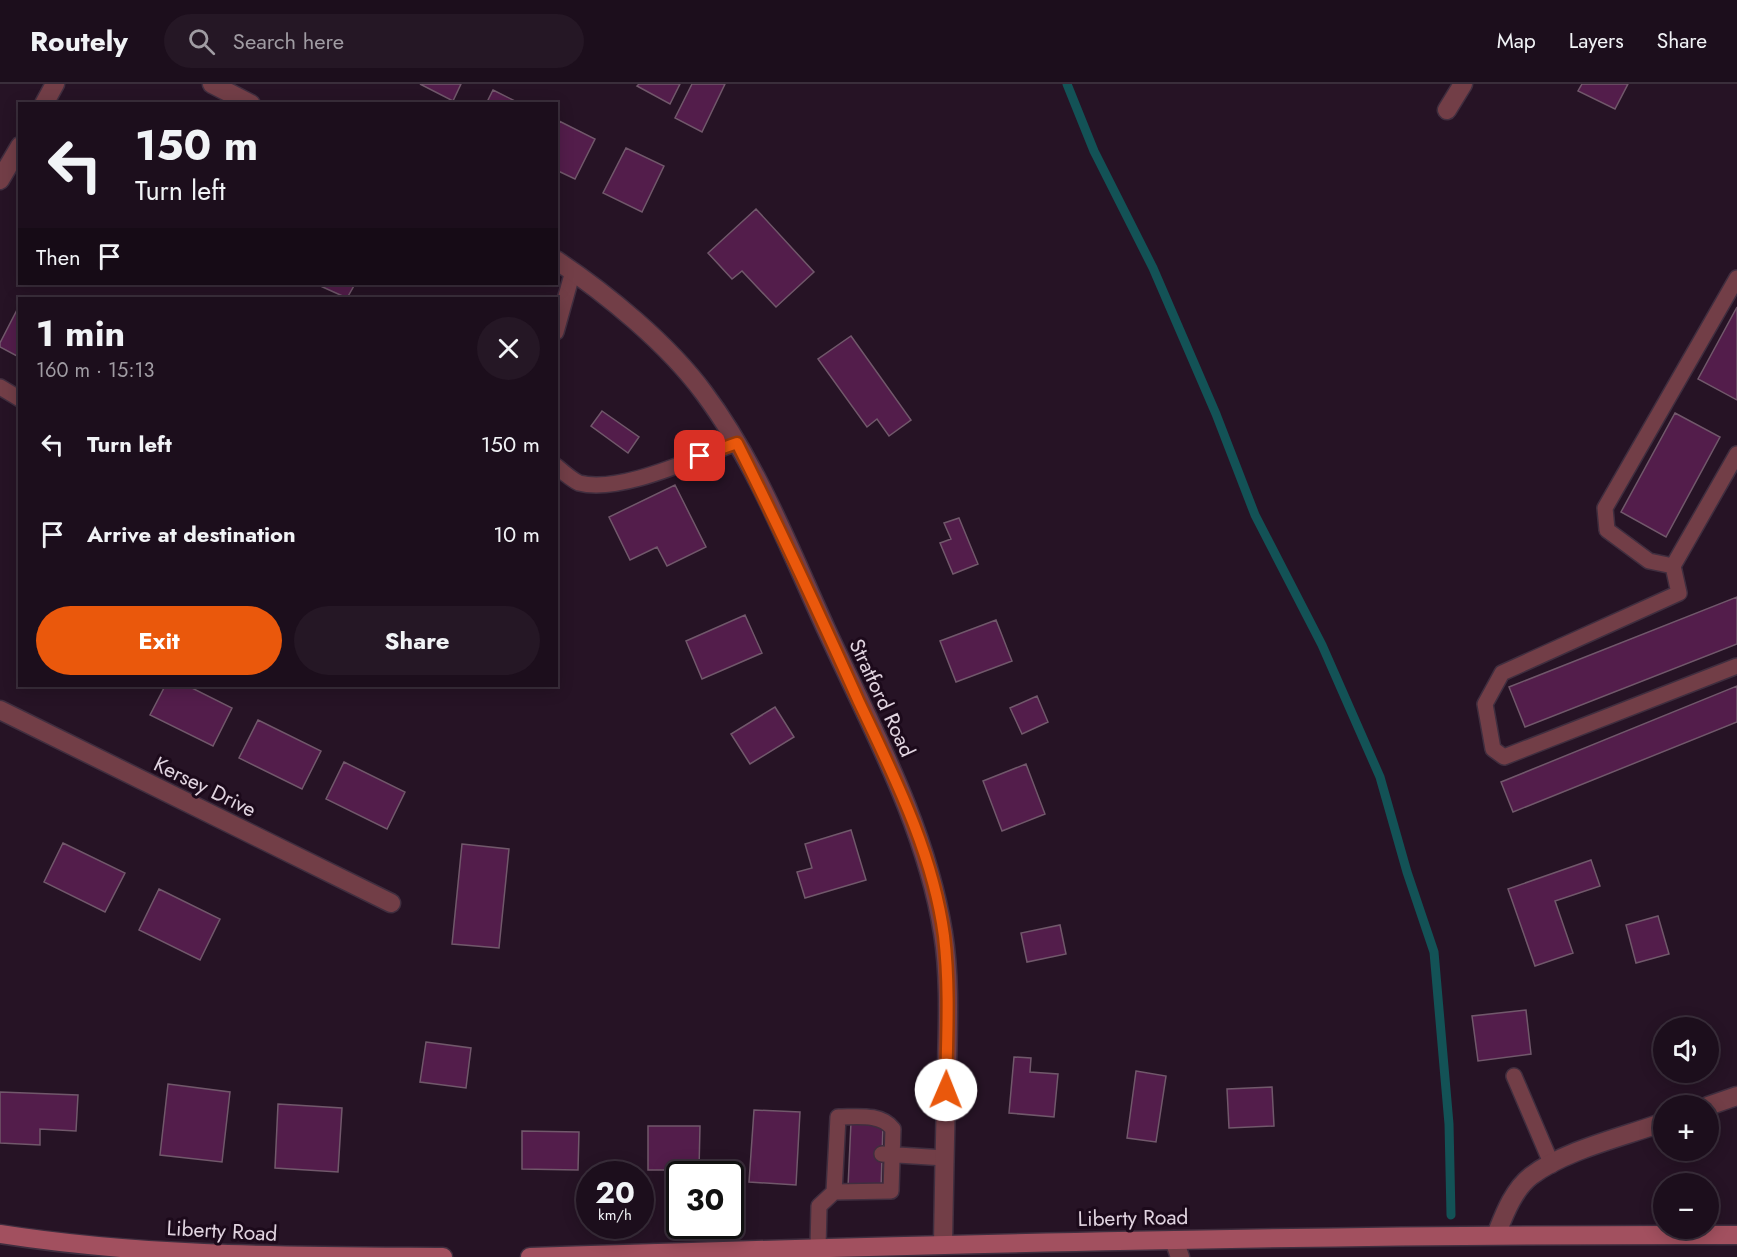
<!DOCTYPE html>
<meta charset="utf-8">
<style>
body{margin:0;font-family:Jost,sans-serif;background:#251725;color:#f1f3f6;height:100vh;display:flex;flex-direction:column;font-size:22px;white-space:nowrap}
*{box-sizing:border-box;margin:0}
p{font-size:20px;color:#a09ca3}
.icon{flex:none;width:33px;height:33px;fill:none;stroke:currentColor;stroke-width:2;stroke-linecap:round;stroke-linejoin:round}
.map{position:relative;flex:1;overflow:hidden}
.side{position:absolute;left:18px;top:213px;width:540px;height:390px;display:flex;flex-direction:column;background:#1c0e1c;border-radius:0px;box-shadow:0 3px 15px #0003,0 0 0 2px #3a2e3b}
.side>*{flex:none}
.top-card{position:absolute;left:18px;top:18px;width:540px;height:183px;border-radius:0px;box-shadow:0 3px 15px #0003,0 0 0 2px #3a2e3b;background:#1c0e1c;color:#f1f3f6;overflow:hidden}
.buttons{position:absolute;left:1653px;top:933px;display:grid;gap:12px}
.buttons a{display:grid;place-items:center;width:66px;height:66px;border-radius:50%;background:#1c0e1c;box-shadow:0 3px 15px #0003,0 0 0 2px #3a2e3b;font-size:30px}
.speed{position:absolute;left:576px;top:1077px;display:flex;gap:12px;font-size:30px;font-weight:700;text-align:center}
.speed>*{display:grid;place-content:center;width:78px;height:78px;border-radius:50%;background:#1c0e1c;box-shadow:0 3px 15px #0003,0 0 0 2px #3a2e3b;line-height:1}
.speed small{font-size:15px;font-weight:400}
.speed .limit{border:3px solid #111;border-radius:9px;background:#fff;color:#111}
.pin{position:absolute;display:grid;place-items:center;width:51px;height:51px;color:#fff;margin:-26px;border-radius:12px;box-shadow:0 3px 9px #0006}
.me{position:absolute;width:66px;margin:-33px;rotate:1deg;stroke-linejoin:round;filter:drop-shadow(0 0 4px #0008)}
.turn{display:flex;align-items:center;gap:21px;height:126px;padding:0 18px;font-size:27px}
.turn .icon{width:78px;height:78px;stroke-width:2.5}
.turn b{display:block;font-size:42px;line-height:51px}
.then{display:flex;align-items:center;height:57px;padding:0 18px;background:#0003;gap:12px;font-size:22px}
.round{display:grid;place-items:center;flex:none;width:63px;height:63px;border-radius:32px;background:#251725}
.overview{display:flex;align-items:center;justify-content:space-between;height:102px;padding:0 18px}
h1{font-size:36px;font-weight:700;line-height:45px}
.button{display:flex;gap:12px;margin-top:auto;padding:12px 18px}
.button a{flex:1;height:69px;border-radius:36px;background:#ea580c;color:#fff;font-size:24px;font-weight:700;line-height:69px;text-align:center}
.button a+a{background:#251725;color:#f1f3f6}
ul{padding:0;list-style:none}
li{display:flex;align-items:center;gap:18px;height:90px;padding:0 18px}
li div{flex:1}
li b{display:block;font-size:22px}
li em{font-style:normal}
header{display:flex;align-items:center;gap:36px;box-sizing:border-box;height:84px;padding:0 30px;background:#1c0e1c;border-bottom:2px solid #3a2e3b}
header strong{font-size:28px}
nav{display:flex;gap:33px;margin-inline-start:auto;font-size:21px}
.search{width:420px;height:54px;background:#251725;display:flex;align-items:center;gap:15px;box-sizing:border-box;padding:0 21px;border-radius:33px;color:#a09ca3;font-size:22px}
.map>svg:first-child{display:block}
.lines{fill:none;stroke-linecap:round;stroke-linejoin:round}
.stream{stroke:#135256;stroke-width:9}
.building{fill:#531d4b;stroke:#71586b;stroke-width:1.5}
.lane-casing{stroke:#402e3f;stroke-width:18}
.street-casing{stroke:#402e3f;stroke-width:21}
.secondary-casing{stroke:#402e3f;stroke-width:21}
.lane{stroke:#723e47;stroke-width:15}
.street{stroke:#723e47;stroke-width:18}
.secondary{stroke:#a2505f;stroke-width:18}
.route-casing{stroke:#983908;stroke-width:15}
.route{stroke:#ea580c;stroke-width:10}
.labels{text-anchor:middle;dominant-baseline:central;stroke-width:6;stroke-linejoin:round;paint-order:stroke}
.street-label{font-size:21px;fill:#e1d4e0;stroke:#1c0a1b}
</style>
<header>
<strong>Routely</strong>
<div class="search"><svg class="icon" aria-label="search" viewBox="0 0 24 24"><circle cx="10" cy="10" r="6"/><path d="M15 15l6 6"/></svg>Search here</div>
<nav><a>Map</a><a>Layers</a><a>Share</a></nav>
</header>
<div class="map">
<svg width="1737" height="1173" viewBox="0 0 1737 1173">
<rect width="100%" height="100%" fill="#261325"/>
<g class="lines">
<path class="stream" d="M1067,0L1094,67L1153,184L1216,330L1255,431L1322,561L1380,693L1407,788L1434,868L1449,1040L1451,1131"/>
</g>
<path class="building" d="M420,0H461L453,17Z
M639,0H680L670,20L637,2Z
M692,0H725L702,48L675,34Z
M1582,0H1628L1615,25L1578,7Z
M493,6L521,20H486Z
M559,37L595,55L575,95L556,86Z
M626,64L664,82L642,128L603,109Z
M756,125L814,188L776,223L742,187L732,195L708,169Z
M316,200H355L347,214Z
M20,220V268L17,272L0,263V259Z
M1737,223V316L1698,295Z
M851,252L911,336L889,352L877,335L867,343L818,275Z
M602,327L639,353L628,369L591,342Z
M1675,329L1720,353L1666,453L1621,428Z
M675,401L706,463L667,482L657,463L630,476L609,433Z
M959,434L978,480L953,490L940,459L951,455L944,439Z
M1737,513V560L1525,643L1509,603Z
M745,531L762,569L702,595L686,557Z
M996,536L1012,577L956,598L940,557Z
M165,602H188L232,624L213,662L150,631Z
M1737,602V638L1513,728L1501,698Z
M1037,612L1048,638L1022,650L1010,624Z
M775,623L794,653L750,680L731,650Z
M258,636L321,667L302,705L239,674Z
M344,678L405,708L387,745L326,715Z
M1026,680L1045,730L1002,747L983,697Z
M851,746L866,796L805,814L797,788L812,784L805,760Z
M63,759L125,789L105,828L44,798Z
M462,760L509,765L499,864L452,860Z
M1591,776L1600,802L1555,817L1573,869L1535,882L1508,805Z
M159,805L220,835L200,876L139,846Z
M1658,832L1669,870L1636,879L1626,841Z
M1060,841L1066,870L1027,878L1021,849Z
M1526,926L1531,970L1478,977L1472,932Z
M426,958L471,964L466,1004L420,998Z
M1014,973L1031,974L1030,988L1058,990L1054,1033L1009,1029Z
M1136,987L1166,992L1156,1058L1127,1054Z
M168,1000L230,1008L222,1078L160,1071Z
M1272,1003L1274,1042L1229,1044L1227,1005Z
M0,1008L78,1011L76,1047L40,1045V1061L0,1059Z
M278,1020L342,1024L338,1088L275,1084Z
M754,1026L800,1028L796,1101L749,1098Z
M851,1038L883,1040L881,1105L848,1103Z
M648,1042H700L699,1086H648Z
M522,1047L579,1048L578,1086L522,1085Z"/>
<g class="lines">
<defs>
<path id="lane" d="M1737,194L1605,424L1607,446L1649,477L1673,482L1679,509L1502,589L1485,620L1493,665L1504,673L1737,582
M556,248L573,187
M0,303L20,315
M556,382C563,388 572,396 579,399C621,410 696,373 737,359
M1673,482L1737,370
M1514,992L1552,1081
M882,1070L945,1074
M818,1164L819,1122L834,1108L838,1033C857,1033 881,1029 893,1045L891,1107L834,1108"/>
<path id="street" d="M212,0L251,20
M44,20L55,0
M1447,26L1463,0
M0,96L20,62
M556,176C607,210 668,260 704,309C757,380 790,466 826,545C871,643 926,742 943,849C950,892 948,939 947,982C945,1041 944,1100 943,1160
M0,626L391,819
M1708,1022L1737,1012
M1496,1151C1504,1131 1513,1106 1531,1092C1565,1066 1623,1053 1664,1038
M1174,1156L1180,1173"/>
<path id="secondary" d="M0,1150C146,1173 295,1172 443,1173
M530,1173C932,1160 1334,1150 1737,1151"/>
</defs>
<use href="#lane" class="lane-casing"/>
<use href="#street" class="street-casing"/>
<use href="#secondary" class="secondary-casing"/>
<use href="#lane" class="lane"/>
<use href="#street" class="street"/>
<use href="#secondary" class="secondary"/>
</g>
<g class="lines">
<defs>
<path id="route" d="M700,372L737,359C780,445 820,531 859,618C894,692 933,769 944,852C950,902 947,955 946,1006"/>
</defs>
<use href="#route" class="route-casing"/>
<use href="#route" class="route"/>
</g>
<g class="labels">
<g class="street-label">
<text transform="translate(882 614) rotate(65)">Stratford Road</text>
<text transform="translate(205 703) rotate(26)">Kersey Drive</text>
<text transform="translate(1133 1134) rotate(-1)">Liberty Road</text>
<text transform="translate(222 1147) rotate(3)">Liberty Road</text>
</g>
</g>
</svg>
<div class="buttons">
<a><svg class="icon" aria-label="sound" viewBox="0 0 24 24"><path d="M4 9h4l5-4v14l-5-4H4zM17 9q2 3 0 6"/></svg></a>
<a>+</a>
<a>−</a>
</div>
<div class="speed"><div>20<small>km/h</small></div><div class="limit">30</div></div>
<div class="pin" style="left:700px;top:372px;background:#d93025"><svg class="icon" aria-label="arrive" viewBox="0 0 24 24"><path d="M6 21V4h12l-3 4 3 4H6"/></svg></div>
<svg class="me" style="left:946px;top:1006px" viewBox="-20 -20 40 40"><circle r="19" fill="#fff"/><path d="M0-13L10 11 0 6-10 11z" fill="#ea580c"/></svg>
<div class="top-card">
<div class="turn"><svg class="icon" aria-label="left" viewBox="0 0 24 24"><path d="M17 20v-9H6M10 6l-5 5 5 5"/></svg><div><b>150 m</b>Turn left</div></div>
<div class="then">Then<svg class="icon" aria-label="arrive" viewBox="0 0 24 24"><path d="M6 21V4h12l-3 4 3 4H6"/></svg></div>
</div>
<section class="side">
<div class="overview"><div><h1>1 min</h1><p>160 m · 15:13</p></div><a class="round"><svg class="icon" aria-label="close" viewBox="0 0 24 24"><path d="M6 6l12 12M18 6L6 18"/></svg></a></div>
<ul>
<li><svg class="icon" aria-label="left" viewBox="0 0 24 24"><path d="M17 20v-9H6M10 6l-5 5 5 5"/></svg><div><b>Turn left</b></div><em>150 m</em></li>
<li><svg class="icon" aria-label="arrive" viewBox="0 0 24 24"><path d="M6 21V4h12l-3 4 3 4H6"/></svg><div><b>Arrive at destination</b></div><em>10 m</em></li>
</ul>
<div class="button"><a>Exit</a><a>Share</a></div>
</section>
</div>
